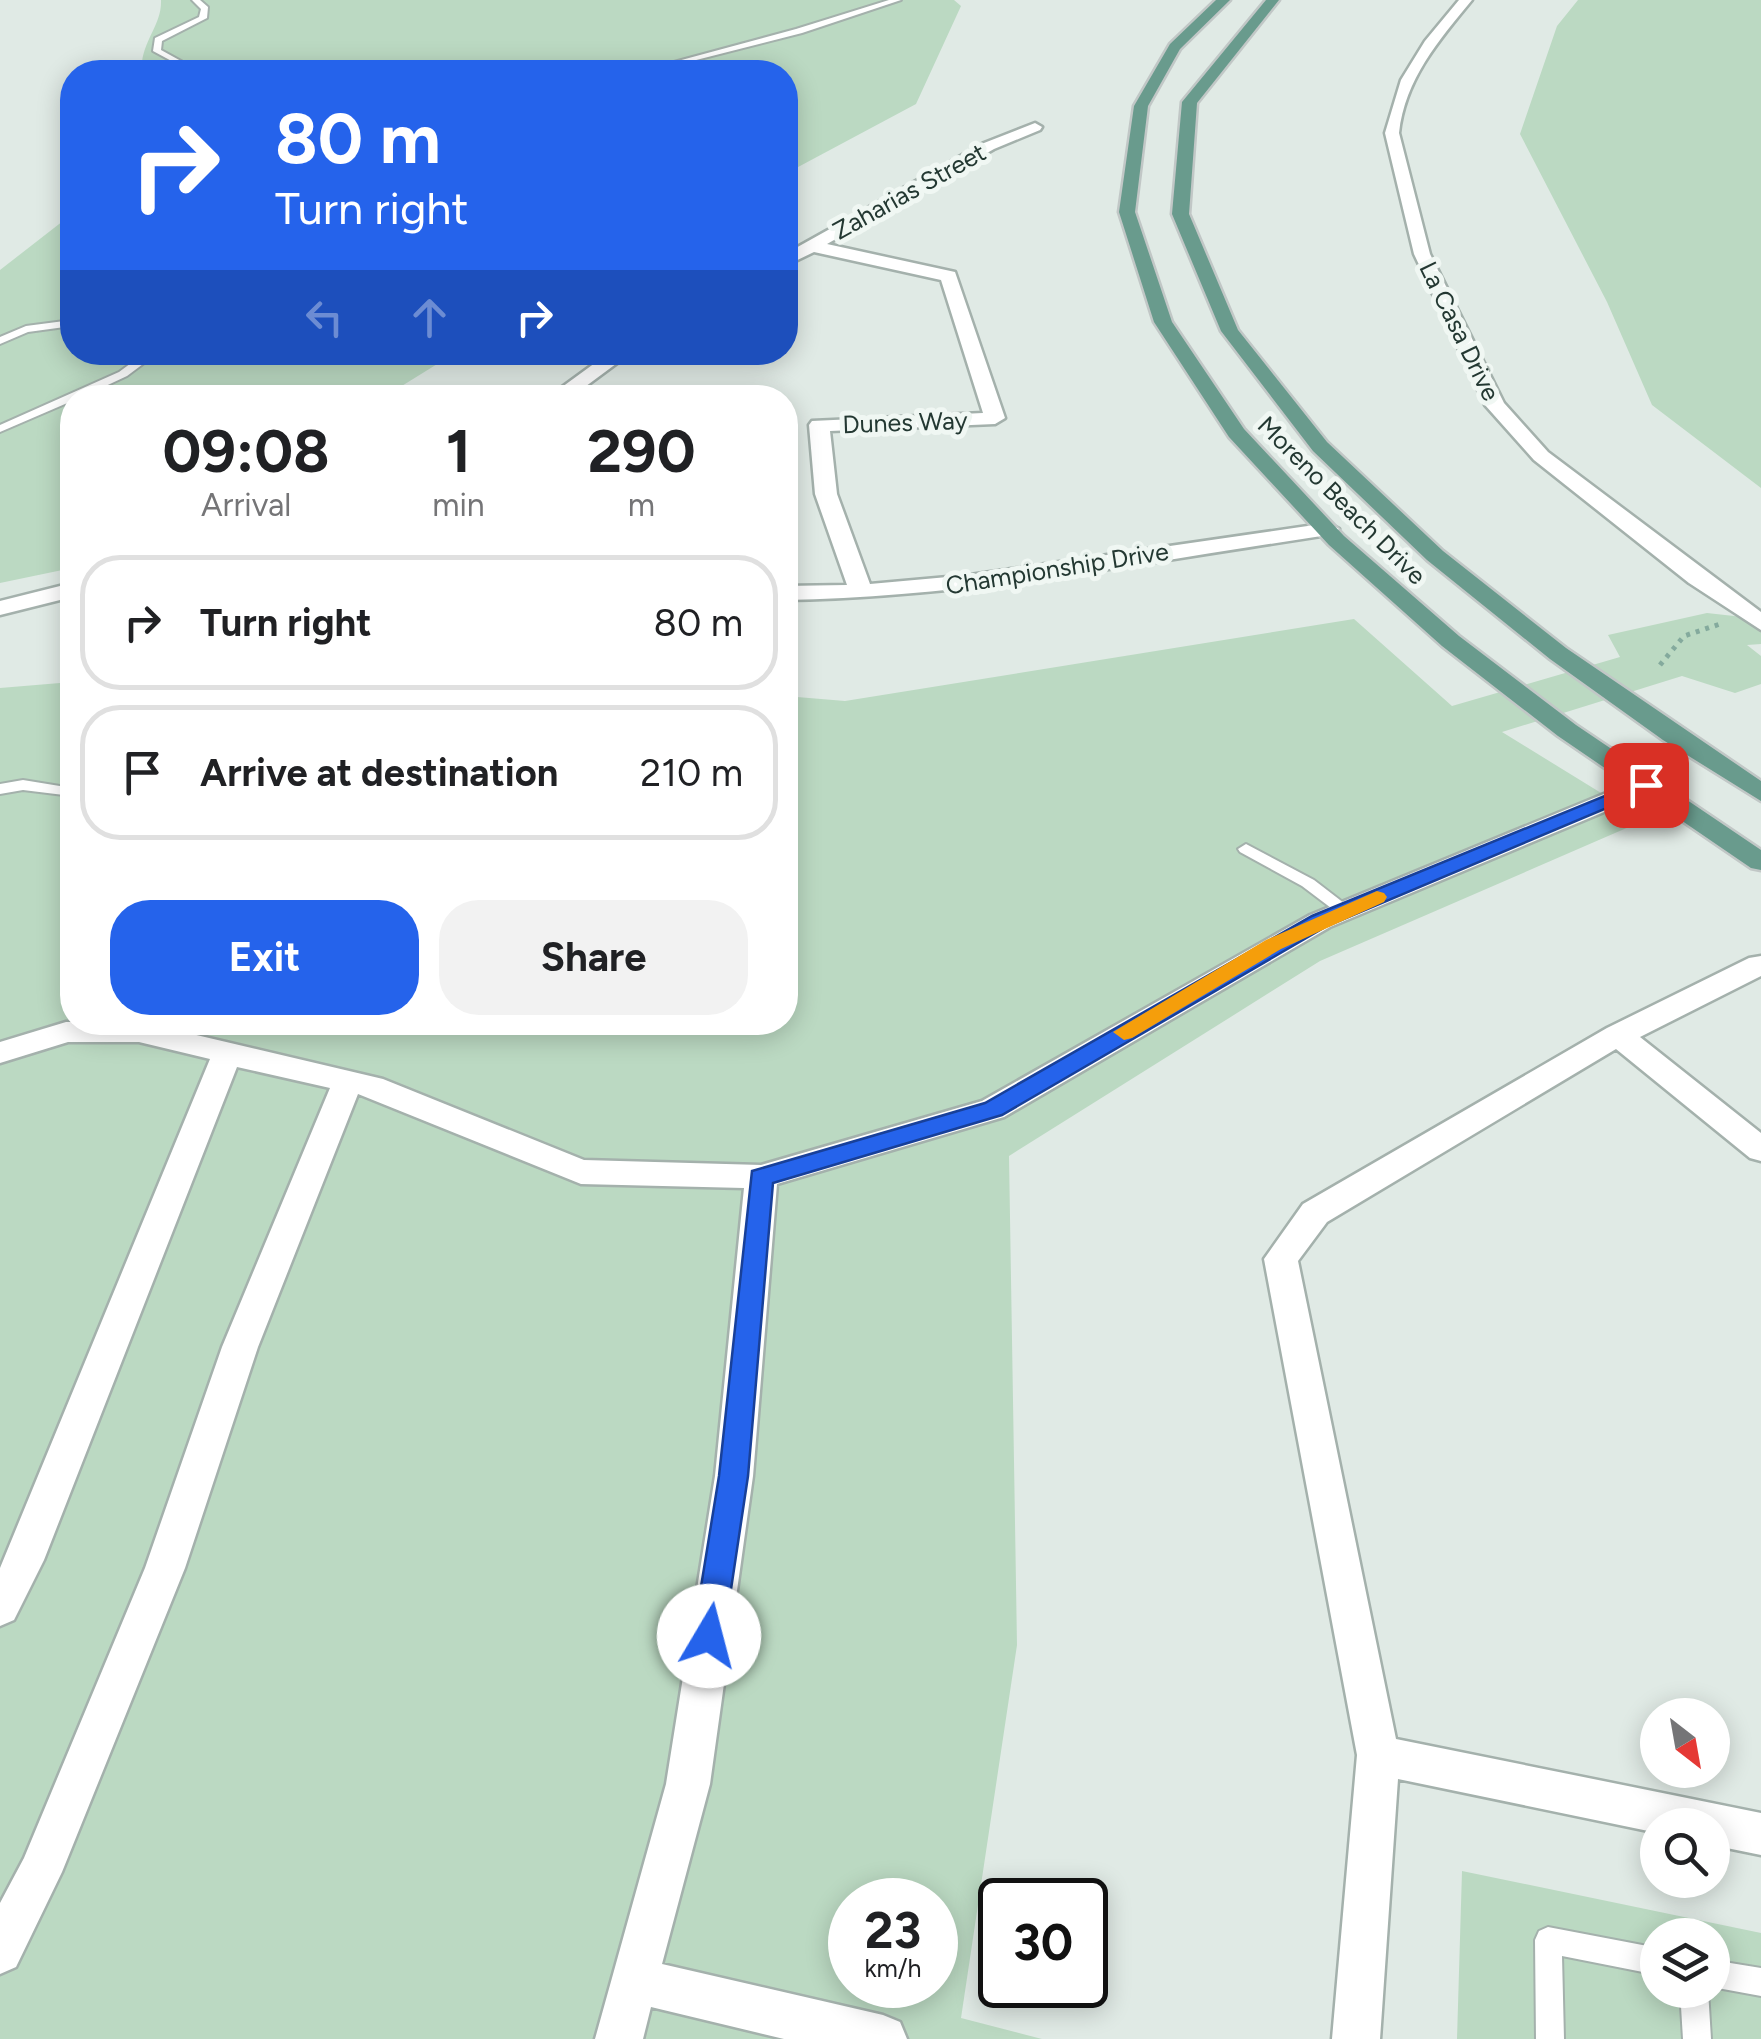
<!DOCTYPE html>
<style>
body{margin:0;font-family:Figtree,sans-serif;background:#f2f2f2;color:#202124;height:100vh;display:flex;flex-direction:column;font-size:38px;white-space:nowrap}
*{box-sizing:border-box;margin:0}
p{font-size:32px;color:#757577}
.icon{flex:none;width:55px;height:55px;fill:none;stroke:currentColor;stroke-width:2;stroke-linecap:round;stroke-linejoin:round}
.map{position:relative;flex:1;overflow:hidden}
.sheet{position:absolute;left:60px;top:385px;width:738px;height:650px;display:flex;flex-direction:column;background:#fff;border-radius:40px;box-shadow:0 5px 25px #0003}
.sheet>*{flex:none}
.hud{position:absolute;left:60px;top:60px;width:738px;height:305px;border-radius:40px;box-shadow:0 5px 25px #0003;background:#2563eb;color:#fff;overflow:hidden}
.needle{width:65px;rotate:149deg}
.controls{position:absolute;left:1640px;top:1698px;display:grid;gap:20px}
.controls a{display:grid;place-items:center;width:90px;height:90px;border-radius:50%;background:#fff;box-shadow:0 5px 25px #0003;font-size:50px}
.speed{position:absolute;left:828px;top:1878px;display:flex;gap:20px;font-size:50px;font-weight:700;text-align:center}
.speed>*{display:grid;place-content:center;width:130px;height:130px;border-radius:50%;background:#fff;box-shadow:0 5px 25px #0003;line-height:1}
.speed small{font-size:25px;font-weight:400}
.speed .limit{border:5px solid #111;border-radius:15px;background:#fff;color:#111}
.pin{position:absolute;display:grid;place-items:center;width:85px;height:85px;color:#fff;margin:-42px;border-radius:20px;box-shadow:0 5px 15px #0006}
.me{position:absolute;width:110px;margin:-55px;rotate:8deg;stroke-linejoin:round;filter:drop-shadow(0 0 8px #0008)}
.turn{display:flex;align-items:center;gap:35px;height:210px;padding:0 50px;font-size:45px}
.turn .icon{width:130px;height:130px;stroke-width:2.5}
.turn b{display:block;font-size:70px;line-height:85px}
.lanes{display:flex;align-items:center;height:95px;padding:0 50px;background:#0003;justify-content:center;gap:50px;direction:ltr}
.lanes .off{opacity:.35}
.eta{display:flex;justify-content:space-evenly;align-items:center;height:170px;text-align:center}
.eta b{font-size:60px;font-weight:700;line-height:70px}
.primary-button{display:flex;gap:20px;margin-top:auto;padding:20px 50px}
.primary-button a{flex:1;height:115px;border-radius:40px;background:#2563eb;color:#fff;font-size:40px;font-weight:700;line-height:115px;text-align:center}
.primary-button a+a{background:#f2f2f2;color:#202124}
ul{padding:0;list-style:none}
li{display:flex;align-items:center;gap:30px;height:135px;margin:0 20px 15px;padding:0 30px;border:5px solid #e0e0e0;border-radius:40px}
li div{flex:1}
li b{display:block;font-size:38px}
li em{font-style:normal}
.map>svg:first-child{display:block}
.green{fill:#bbd9c2;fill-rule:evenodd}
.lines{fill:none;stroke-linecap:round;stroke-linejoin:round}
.lane-casing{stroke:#a4b1ac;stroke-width:4}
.street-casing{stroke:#a4b1ac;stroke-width:5}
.primary-casing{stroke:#c1c7c6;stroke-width:5}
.path{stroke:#84aa9d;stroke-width:5;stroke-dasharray:4 6;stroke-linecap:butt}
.lane{fill:#fff;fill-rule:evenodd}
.street{fill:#fff;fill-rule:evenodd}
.primary{fill:#699b8d;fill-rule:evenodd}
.route{fill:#2563eb;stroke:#184099;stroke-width:2.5}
.slow{fill:#f59e0b}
.labels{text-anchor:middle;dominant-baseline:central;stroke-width:10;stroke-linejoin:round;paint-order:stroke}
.far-street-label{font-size:25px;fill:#233832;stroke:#f0f7f3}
</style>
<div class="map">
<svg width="1761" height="2039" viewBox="0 0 1761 2039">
<rect width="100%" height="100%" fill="#e0eae5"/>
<path class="green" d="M161,0H954L961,6L916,104L785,174V72H156L142,62C145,38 162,23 161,0Z
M1578,0H1761V488L1652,405L1607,302L1520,134L1557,26Z
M72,214V352L455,353L384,397L72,398V568L0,583V270Z
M1707,613L1761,619V644L1747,645L1761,656V684L1735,693L1682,676L1502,732L1645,820L1320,961L1009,1156L1017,1645L961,2018L1042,2039H0V688L72,682V1022H785V696L845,701L1354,619L1452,706L1620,657L1608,635ZM850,1900H935V1985H850Z
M1462,1871L1761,1933V2039H1457ZM1658,1935H1712V1990H1658Z"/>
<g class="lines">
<defs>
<path id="lane" d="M192,0H200L208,7L207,18L162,41L161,50L201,72H192L153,51L155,38L199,17L201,9Z
M889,0H901L802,33L649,72H637L796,29Z
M72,320V326L28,332L0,344V337L26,326Z
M146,352H159L127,376L80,398H72V401L0,432V425L119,372Z
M23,780L72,788V796L23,790L0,794V784Z
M1246,844L1314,880L1353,910L1345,915L1339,914L1302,886L1240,852L1238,849Z
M1548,1927L1658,1948V1975L1562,1956L1564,2039H1536L1535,1940L1539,1931Z
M1712,1960L1761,1968V1996L1712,1987Z
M1680,1990H1708L1711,2039H1683Z"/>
<path id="street" d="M1459,0H1472C1439,40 1405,79 1399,133L1430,254L1504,403L1548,452L1761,612V630L1689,583L1534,460L1485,405L1414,254L1385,133L1401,80L1425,41Z
M1035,123L1042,127L1040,130L994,149L827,244L955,272L1005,418L995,424L830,431L837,494L870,584L970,575L1328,523L1339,529L1328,535C1148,562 967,597 785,600V586L847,585L815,494L809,425L812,421L983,413L941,280L814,252L785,266V254L984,143Z
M610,352H632L570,398H547Z
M72,583V597L0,615V601Z
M1645,777L1658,785L1654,791L1330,927L1004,1117L777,1184L753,1476L710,1784L662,1964L883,2015L900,2022L907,2039H784L651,2007L643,2039H595L666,1784L715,1476L744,1188L581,1184L358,1094L258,1347L185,1568L62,1872L16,1967L0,1974V1903L24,1858L145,1568L222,1347L330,1088L237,1067L44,1560L14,1620L0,1626V1568L210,1059L139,1042H68L0,1063V1042L66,1022H141L383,1079L584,1160L761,1165L982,1101L1310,915Z
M1761,956V976L1640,1037L1761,1133V1161L1750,1158L1616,1049L1327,1222L1298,1261L1396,1739L1761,1813V1855L1712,1845V1825H1658V1833L1398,1779L1380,2039H1332L1357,1755L1264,1259L1303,1204L1607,1028L1749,958Z"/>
<path id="primary" d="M1216,0H1230L1180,49L1148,106L1135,212L1172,322L1244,429L1344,536L1459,636L1576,725L1761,850V870L1751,868L1558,736L1442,646L1329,545L1229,437L1154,322L1119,212L1134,106L1170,44Z
M1266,0H1279L1197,103L1189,214L1238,330L1327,442L1443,551L1566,648L1761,781V801L1663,740L1550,659L1427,560L1313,451L1221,331L1172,214L1182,102Z"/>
</defs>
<use href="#lane" class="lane-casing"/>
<use href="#street" class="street-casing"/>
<use href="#primary" class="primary-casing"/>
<path class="path" d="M1660,665L1684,636L1720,624"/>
<use href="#lane" class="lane"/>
<use href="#street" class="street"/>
<use href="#primary" class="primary"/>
</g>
<path class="route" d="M1646,779L1652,781V789L1327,926L1002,1115L773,1183L748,1476L724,1636L720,1645L709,1649L698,1645L693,1636L719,1476L752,1171L985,1103L1312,916Z"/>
<path class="slow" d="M1377,891L1384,893L1387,897L1384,902L1281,949L1132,1038L1124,1040L1113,1032L1266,940Z"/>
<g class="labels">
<g class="far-street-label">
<text transform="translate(909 191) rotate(-29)">Zaharias Street</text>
<text transform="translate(1460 331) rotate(64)">La Casa Drive</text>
<text transform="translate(905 422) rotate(-2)">Dunes Way</text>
<text transform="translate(1342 500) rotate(45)">Moreno Beach Drive</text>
<text transform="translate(1057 568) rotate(-9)">Championship Drive</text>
</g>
</g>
</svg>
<div class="controls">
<a><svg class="needle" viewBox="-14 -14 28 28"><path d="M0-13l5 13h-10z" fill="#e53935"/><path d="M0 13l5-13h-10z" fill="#757577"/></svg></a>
<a><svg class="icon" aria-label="search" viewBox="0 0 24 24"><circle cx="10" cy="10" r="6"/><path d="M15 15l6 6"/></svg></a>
<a><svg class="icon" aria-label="layers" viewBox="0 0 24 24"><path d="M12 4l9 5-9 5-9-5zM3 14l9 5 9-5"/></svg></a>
</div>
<div class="speed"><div>23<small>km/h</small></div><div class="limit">30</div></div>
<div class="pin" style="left:1646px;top:785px;background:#d93025"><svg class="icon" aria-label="arrive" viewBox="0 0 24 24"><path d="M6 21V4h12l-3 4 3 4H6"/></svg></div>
<svg class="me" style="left:709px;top:1636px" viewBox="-20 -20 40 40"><circle r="19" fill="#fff"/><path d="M0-13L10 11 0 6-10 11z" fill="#2563eb"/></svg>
<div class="hud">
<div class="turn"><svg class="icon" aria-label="right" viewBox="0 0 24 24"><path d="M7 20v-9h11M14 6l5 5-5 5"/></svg><div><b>80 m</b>Turn right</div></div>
<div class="lanes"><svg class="icon off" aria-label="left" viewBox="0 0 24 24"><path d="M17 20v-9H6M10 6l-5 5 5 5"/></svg><svg class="icon off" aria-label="ahead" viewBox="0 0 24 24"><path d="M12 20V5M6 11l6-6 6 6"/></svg><svg class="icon" aria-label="right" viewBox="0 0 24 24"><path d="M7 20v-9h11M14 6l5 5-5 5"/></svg></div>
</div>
<section class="sheet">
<div class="eta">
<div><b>09:08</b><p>Arrival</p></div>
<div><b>1</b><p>min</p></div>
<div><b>290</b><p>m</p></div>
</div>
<ul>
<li><svg class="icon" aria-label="right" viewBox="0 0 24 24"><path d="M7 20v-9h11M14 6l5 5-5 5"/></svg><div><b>Turn right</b></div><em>80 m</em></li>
<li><svg class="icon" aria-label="arrive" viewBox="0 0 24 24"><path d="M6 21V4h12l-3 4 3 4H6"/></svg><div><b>Arrive at destination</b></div><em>210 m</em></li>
</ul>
<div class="primary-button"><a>Exit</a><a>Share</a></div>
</section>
</div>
